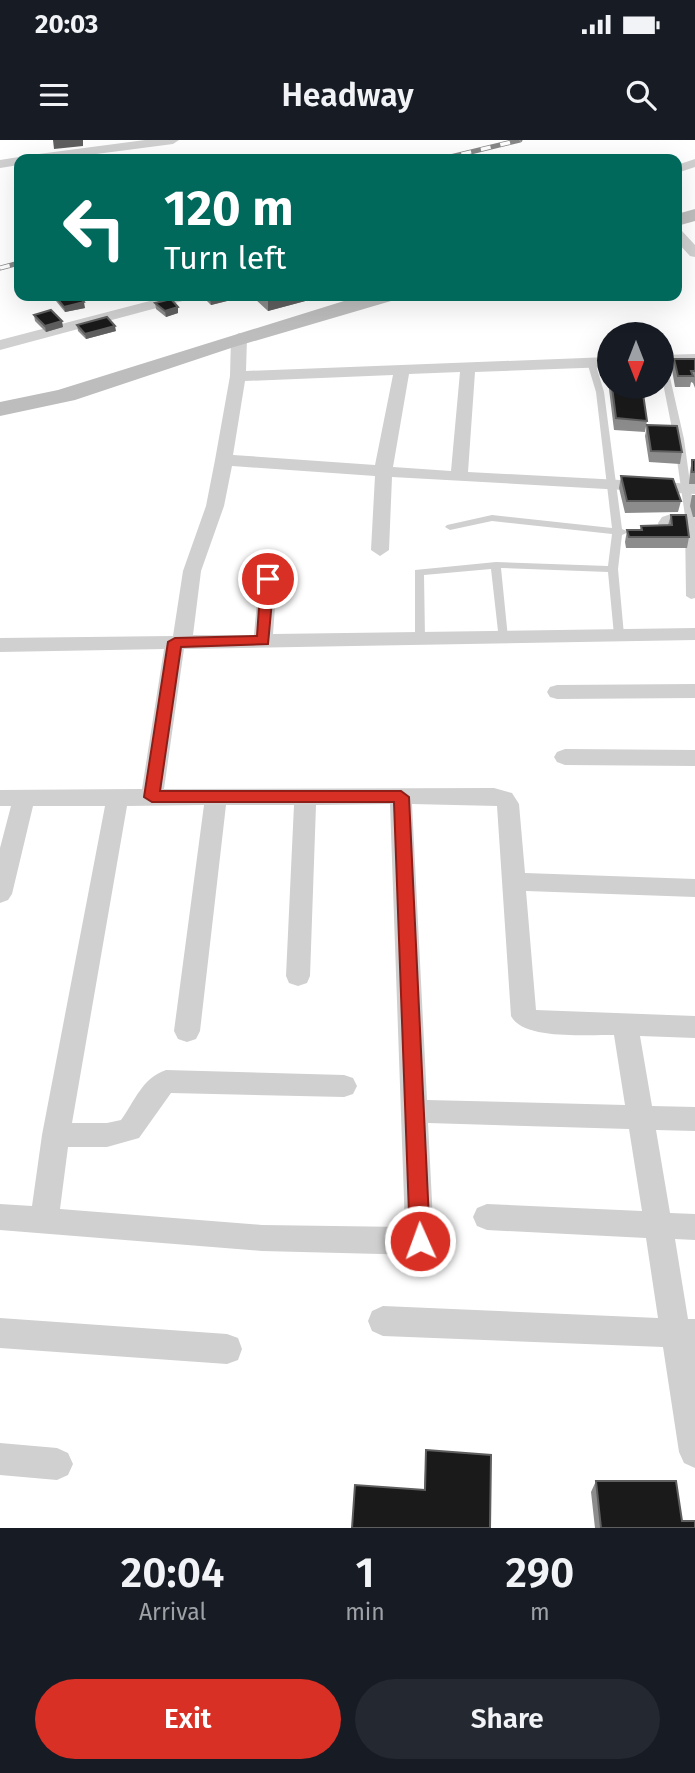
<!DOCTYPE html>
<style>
body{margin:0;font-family:"Fira Sans",sans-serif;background:#242831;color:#f1f3f6;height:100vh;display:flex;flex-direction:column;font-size:26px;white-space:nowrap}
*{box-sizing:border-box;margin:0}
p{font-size:23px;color:#9ea1a6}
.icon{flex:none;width:38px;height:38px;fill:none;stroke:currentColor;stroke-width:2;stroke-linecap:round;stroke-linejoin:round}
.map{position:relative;height:1388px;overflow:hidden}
.drawer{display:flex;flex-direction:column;background:#171b24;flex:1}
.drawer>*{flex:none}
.guide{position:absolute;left:14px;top:14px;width:668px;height:147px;border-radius:14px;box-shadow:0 7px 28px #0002;background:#00695c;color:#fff;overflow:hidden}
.needle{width:46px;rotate:180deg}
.fabs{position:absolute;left:597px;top:182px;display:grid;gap:14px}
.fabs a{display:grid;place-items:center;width:77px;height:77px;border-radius:50%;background:#171b24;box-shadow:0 7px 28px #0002;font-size:35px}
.pin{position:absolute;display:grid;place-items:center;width:60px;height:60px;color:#fff;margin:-30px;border:4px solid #fff;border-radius:50%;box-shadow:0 2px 7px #0007}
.me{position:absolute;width:77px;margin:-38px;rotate:358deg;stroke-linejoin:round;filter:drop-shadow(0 0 5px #0008)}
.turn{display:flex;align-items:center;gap:24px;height:147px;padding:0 35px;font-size:32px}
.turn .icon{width:91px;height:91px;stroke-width:2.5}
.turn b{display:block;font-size:49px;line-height:60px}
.eta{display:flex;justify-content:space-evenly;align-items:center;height:119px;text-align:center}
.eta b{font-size:42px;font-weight:600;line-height:49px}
.button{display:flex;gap:14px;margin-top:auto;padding:14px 35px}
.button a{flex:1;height:80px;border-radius:42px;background:#d93025;color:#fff;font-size:28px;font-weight:600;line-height:80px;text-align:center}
.button a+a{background:#242831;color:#f1f3f6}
.status{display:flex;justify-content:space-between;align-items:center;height:49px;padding:0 35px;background:#171b24;direction:ltr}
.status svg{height:19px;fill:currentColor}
header{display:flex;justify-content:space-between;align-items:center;height:91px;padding:0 35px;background:#171b24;font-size:32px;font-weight:600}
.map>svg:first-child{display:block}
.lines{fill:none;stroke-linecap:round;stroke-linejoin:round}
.lane{fill:#d0d0d0;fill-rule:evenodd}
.street{fill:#d0d0d0;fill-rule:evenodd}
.secondary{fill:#bdbdbd;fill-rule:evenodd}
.rail-casing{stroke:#888;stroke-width:5}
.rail{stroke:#fff;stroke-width:3.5;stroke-dasharray:10;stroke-linecap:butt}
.wall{fill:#8c8c8c}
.shaded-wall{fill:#5f5f5f}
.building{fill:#1a1a1a;stroke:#5f5f5f;stroke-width:2}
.route{fill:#d93025;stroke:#8d1f18;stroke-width:2}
</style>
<div class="status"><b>20:03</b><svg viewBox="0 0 49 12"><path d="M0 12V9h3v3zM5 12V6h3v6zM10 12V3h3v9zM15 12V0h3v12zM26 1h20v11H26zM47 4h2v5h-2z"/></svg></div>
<header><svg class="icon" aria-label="menu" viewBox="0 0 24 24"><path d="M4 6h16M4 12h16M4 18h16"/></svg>Headway<svg class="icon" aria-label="search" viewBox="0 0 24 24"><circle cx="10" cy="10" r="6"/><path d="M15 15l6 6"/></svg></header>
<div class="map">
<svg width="695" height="1388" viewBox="0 0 695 1388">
<rect width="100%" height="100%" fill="#fff"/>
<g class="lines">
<path class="lane" d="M662,217L666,220L684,299L695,379V458L691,459L686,456L685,381H669L670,390L666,395L656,396L651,393L660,390L658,383L662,377L671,374L685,376L674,299L662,238Z
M588,220L595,222L604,252L622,389L629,392L622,395L618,429L624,495L619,498L614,495L608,432L501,428L508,498L503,501L499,500L491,429L424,435L425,499L420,502L416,501L415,499V430L496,422L608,426L612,394L492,381L450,390L445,387L447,385L492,375L612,388L596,252L587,222Z"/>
<path class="street" d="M145,0H179L173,4L58,19H25L31,15Z
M19,17L24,19H19V25L0,28V20Z
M695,19V27L677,33V25Z
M677,90L682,91L695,105V117L690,116L677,102Z
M169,156H192L190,159L0,210V200Z
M239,193L247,198L246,231L609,217V227L475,232L468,332L695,344V354L392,337L389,410L380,416L371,410L375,336L232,326L224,366L201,431L193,495H254L259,439L268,433L277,439L273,494L695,488V500L184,509L164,649L494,648L512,653L519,664L525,733L695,739V757L526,751L536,870L695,876V898L640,896L652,966L695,967V991L656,990L670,1073L695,1074V1100L675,1099L688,1179H695V1328L684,1323L679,1312L663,1207L383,1196L372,1191L368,1181L372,1171L383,1166L658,1178L646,1098L487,1090L477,1086L473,1077L477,1068L487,1064L642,1071L629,989L428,983L434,1101L430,1111L420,1115L262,1111L0,1090V1064L32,1066L42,995L105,666H33L12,754L8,760L0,763V708L11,666H0V650L142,649L164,509L0,512V498L173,496L183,431L206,366L215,320L230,236L231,198ZM460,232L451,331L393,327L409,234ZM393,235L375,325L233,315L245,241ZM390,664L405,1087L262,1085L60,1069L68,1007H107L139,998L171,953L344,957L353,954L357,946L353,938L344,935L166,930C142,938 135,961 121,980L107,983H72L127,666L204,665L174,891L178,899L187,902L196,899L200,891L226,665H294L286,836L289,843L298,846L307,843L310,836L316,665ZM412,664L497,666L511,876C524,901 589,894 614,895L625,965L427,960Z
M695,214V224L662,225V215Z
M695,544V558L557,559L550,557L547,552L550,547L557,545Z
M565,609L695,610V626L565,625L557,622L554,617L557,612Z
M0,1178L227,1194L238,1198L242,1209L238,1220L227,1224L0,1208Z
M0,1303L57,1308L68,1313L73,1324L68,1335L57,1340L0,1335Z"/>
<path class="secondary" d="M695,69V81L677,86V74Z
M360,156H394L391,161L234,207L75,260L0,276V262L58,250Z"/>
<defs>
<path id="rail" d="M442,19L520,0
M0,128L19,123"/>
</defs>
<use href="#rail" class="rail-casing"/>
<use href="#rail" class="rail"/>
</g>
<path class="wall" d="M55,156L85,168L65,172L56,161Z
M202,156H226L227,161L211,165Z
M255,156H324L268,171L255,159Z
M155,163L178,167V173L166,177L156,169Z
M34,175L63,187L46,192L35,181Z
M77,185L116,191L86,199L78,191Z
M674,219H695V248L693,243L691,242L690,247H675L672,230Z
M662,231L665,240L664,246H662Z
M609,232V247H642L647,281L645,292L614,290L608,241Z
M647,285L682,312L680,324L649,322L645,296Z
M692,320H695V344H689L690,331Z
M621,336L681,361L678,372L625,373L619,348Z
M692,355H695V377H693L690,366Z
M671,375L689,397L687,408H626L625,402L627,390H640L641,386L668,385Z
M426,1310L490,1388L424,1350Z
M596,1341L682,1381L695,1388H595L591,1352Z"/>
<path class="shaded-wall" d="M53,0H83V6L54,9Z
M223,156H226L227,161L211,165L210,159Z
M284,156H324L268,171V160Z
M84,162L85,168L65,172L64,167Z
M178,167V173L166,177L165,171Z
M62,181L63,187L46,192L45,186Z
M115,186L116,191L86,199L85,194Z"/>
<path class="building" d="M55,156H79L84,162L64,167Z
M207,156H223L210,159Z
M263,156H284L268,160Z
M171,159L178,167L165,171L155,163Z
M51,170L62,181L45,186L34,175Z
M107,177L115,186L85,194L77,185Z
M674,219H695V231H691L693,236H678Z
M662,231H664L665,240H662Z
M612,247H642L647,281L616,278Z
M647,285L677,286L682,312L651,311Z
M692,320H695V332H692Z
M621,336L673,339L681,361H627Z
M671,375H686L689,397H629L627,390H642L641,386L672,385Z
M426,1310L491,1315L490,1388H352L355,1345L425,1350Z
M596,1341H676L682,1381H695V1388H601Z"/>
<path class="route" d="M268,435L274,439L268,504L181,507L160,651H401L409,657L430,1101L427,1108L420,1111L413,1108L410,1101L394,662H152L144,657L168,502L175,498L257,496L261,439Z"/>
</svg>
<div class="fabs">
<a><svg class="needle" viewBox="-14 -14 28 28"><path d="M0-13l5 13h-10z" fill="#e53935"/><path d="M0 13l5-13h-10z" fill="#9ea1a6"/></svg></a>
</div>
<div class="pin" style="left:268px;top:439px;background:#d93025"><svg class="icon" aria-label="arrive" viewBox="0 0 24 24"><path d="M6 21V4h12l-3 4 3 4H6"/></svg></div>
<svg class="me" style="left:420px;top:1101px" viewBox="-20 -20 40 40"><circle r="17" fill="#d93025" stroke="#fff" stroke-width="3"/><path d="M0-11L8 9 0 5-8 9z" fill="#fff"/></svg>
<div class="guide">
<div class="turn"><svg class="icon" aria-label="left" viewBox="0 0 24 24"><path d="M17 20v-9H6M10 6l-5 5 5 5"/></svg><div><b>120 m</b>Turn left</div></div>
</div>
</div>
<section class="drawer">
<div class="eta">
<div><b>20:04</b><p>Arrival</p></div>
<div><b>1</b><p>min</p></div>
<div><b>290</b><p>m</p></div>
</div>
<div class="button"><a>Exit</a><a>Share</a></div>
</section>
